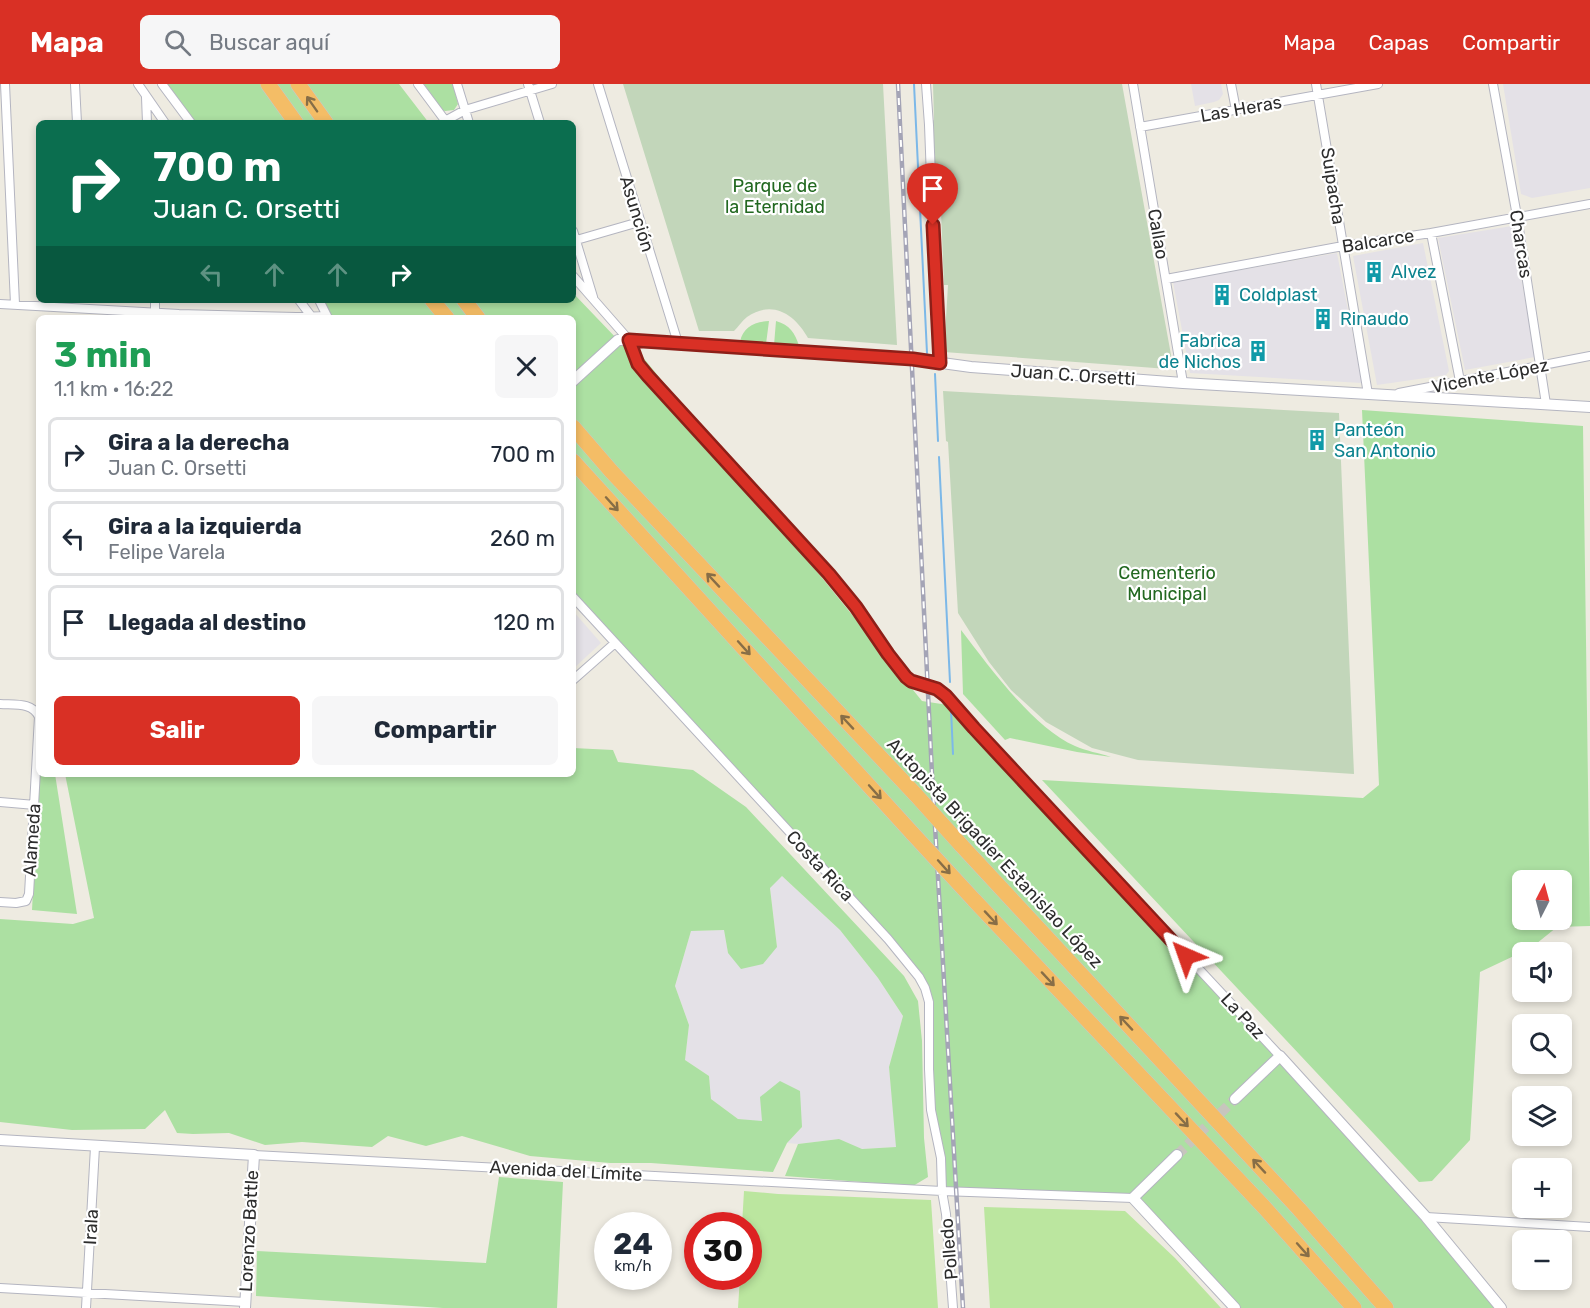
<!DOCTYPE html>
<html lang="es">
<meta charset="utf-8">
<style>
body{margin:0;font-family:Rubik,sans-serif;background:#f6f6f7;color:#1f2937;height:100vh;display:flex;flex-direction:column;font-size:22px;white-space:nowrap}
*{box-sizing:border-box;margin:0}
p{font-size:20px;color:#747a83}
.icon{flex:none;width:33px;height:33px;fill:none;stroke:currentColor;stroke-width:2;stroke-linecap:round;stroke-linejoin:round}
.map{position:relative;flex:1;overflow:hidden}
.side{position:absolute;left:36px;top:231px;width:540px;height:462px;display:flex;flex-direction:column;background:#fff;border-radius:9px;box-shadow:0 3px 9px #0003}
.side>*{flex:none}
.top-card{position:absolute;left:36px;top:36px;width:540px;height:183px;border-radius:9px;box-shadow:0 3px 9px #0003;background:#0b6e4f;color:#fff;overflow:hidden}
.needle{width:39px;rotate:6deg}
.controls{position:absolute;left:1512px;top:786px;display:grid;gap:12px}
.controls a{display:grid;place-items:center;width:60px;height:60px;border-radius:9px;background:#fff;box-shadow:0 3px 9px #0003;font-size:30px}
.speed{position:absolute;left:594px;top:1128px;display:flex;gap:12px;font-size:30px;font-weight:700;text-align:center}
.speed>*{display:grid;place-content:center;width:78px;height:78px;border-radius:50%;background:#fff;box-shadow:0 3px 9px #0003;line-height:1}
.speed small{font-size:15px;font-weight:400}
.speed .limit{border:9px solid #d22;background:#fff;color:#111}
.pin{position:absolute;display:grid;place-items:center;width:51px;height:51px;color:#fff;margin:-62px -26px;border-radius:50% 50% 50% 0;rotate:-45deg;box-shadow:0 0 6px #0007}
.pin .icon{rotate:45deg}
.me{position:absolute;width:66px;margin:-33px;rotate:317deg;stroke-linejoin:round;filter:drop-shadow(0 0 4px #0008)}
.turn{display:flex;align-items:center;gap:21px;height:126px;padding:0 18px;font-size:27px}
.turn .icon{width:78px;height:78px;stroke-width:2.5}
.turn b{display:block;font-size:42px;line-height:51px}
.lanes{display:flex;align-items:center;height:57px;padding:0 18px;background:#0003;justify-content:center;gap:30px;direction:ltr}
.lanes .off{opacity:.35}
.round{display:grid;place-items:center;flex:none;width:63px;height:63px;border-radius:9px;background:#f6f6f7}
.headline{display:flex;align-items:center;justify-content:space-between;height:102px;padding:0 18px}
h1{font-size:36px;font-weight:700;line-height:45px;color:#1e9e55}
.button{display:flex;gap:12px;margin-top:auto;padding:12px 18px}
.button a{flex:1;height:69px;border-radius:9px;background:#d93025;color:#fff;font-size:24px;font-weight:700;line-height:69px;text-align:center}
.button a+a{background:#f6f6f7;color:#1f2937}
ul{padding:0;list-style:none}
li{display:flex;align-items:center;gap:18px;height:75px;margin:0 12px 9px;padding:0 6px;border:3px solid #e0e1e3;border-radius:9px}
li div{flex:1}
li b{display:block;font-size:22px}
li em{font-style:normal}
header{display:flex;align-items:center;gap:36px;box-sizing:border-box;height:84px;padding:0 30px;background:#d93025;color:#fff}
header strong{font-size:28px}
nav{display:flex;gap:33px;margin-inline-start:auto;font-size:21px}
.search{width:420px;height:54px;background:#f6f6f7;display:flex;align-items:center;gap:15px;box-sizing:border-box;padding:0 21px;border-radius:9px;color:#747a83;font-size:22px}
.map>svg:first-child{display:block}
.industrial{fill:#e4e1e7}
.green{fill:#ace0a2;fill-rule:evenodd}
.cemetery{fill:#c2d6ba}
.pitch{fill:#bbe69f}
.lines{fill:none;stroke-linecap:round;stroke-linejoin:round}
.stream{stroke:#7cb8e8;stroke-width:2}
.tertiary-tunnel{stroke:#c7c5bd;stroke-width:10;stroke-dasharray:10 5;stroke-linecap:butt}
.minor-casing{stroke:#b4b5c0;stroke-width:10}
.tertiary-casing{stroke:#b4b5c0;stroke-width:12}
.motorway-casing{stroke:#c8c8c8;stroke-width:16}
.minor{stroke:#fff;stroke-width:8}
.tertiary{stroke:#fff;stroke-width:10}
.motorway{stroke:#f4bd66;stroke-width:15}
.rail-casing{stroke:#a4a4b6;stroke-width:4.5}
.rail{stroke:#fff;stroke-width:2;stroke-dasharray:7;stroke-linecap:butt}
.motorway-bridge-casing{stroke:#c8c8c8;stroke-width:16;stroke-linecap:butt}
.motorway-bridge{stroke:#f4bd66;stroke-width:15}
.oneway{stroke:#876e47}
.route-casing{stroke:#8d1f18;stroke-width:15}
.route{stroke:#d93025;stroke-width:10}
.labels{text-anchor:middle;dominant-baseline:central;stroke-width:4.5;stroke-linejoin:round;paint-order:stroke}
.street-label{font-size:18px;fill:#2d2d2d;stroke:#fff}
.park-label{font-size:18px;fill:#226820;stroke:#fff}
.culture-label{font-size:18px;fill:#0d838f;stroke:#fff;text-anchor:start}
</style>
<header>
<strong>Mapa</strong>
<div class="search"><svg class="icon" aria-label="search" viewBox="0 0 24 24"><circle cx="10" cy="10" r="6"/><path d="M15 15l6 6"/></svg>Buscar aquí</div>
<nav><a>Mapa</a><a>Capas</a><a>Compartir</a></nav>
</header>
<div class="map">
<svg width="1590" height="1224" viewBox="0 0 1590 1224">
<rect width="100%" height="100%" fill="#eeebe1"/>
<path class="industrial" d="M1191,0H1221L1223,10L1219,16L1214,18L1195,22Z
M1503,0H1590V104L1532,114L1521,110Z
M1512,142L1535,273L1465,286L1438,154Z
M1423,159L1449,287L1446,291L1377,301L1353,172Z
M1337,169L1362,299L1190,289L1173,198Z
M573,527L601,559L573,585Z
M782,792L840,846L878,894L903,932L889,983L897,1063L861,1065L839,1055L798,1060L787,1059L802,1043L738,1035L711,1015L709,992L685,976L689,941L675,902L691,847L724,846L728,869L777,863L770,803Z"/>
<path class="green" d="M162,0H399L429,39H191Z
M424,0H453L458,20L454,26L445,27L442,26Z
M573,209L618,256H629L922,617L948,621L974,644L1280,972L1501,1224H1235L1133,1114L942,1107L931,1026L929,918L919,893L573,513V234H328L319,216H573Z
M769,237L766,260L740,258C743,243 754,238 769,237Z
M776,237C790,241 795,249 799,262L774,261Z
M1362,326L1583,342L1590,842L1557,843L1531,864L1480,888L1470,1056L1432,1097L1419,1098L1042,696L1363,714L1379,701ZM1522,796H1562V836H1522Z
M961,546C988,581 1034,645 1075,662C1086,667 1099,669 1111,673L1077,668L1010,654L1005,656L963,610Z
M573,664L613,666L618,678L693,686L746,723L904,892L918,917L922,957L924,1054L928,1093L913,1102L785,1092L798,1060L839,1055L862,1065L896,1063L889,983L903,932L878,894L840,846L782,792L770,804L777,863L763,880L741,885L728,869L724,846L691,847L675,902L689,941L685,976L709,992L711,1015L738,1035L762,1037L760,1013L780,997L800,1007L802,1043L787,1059L773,1088L651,1079H610L530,1072L462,1052L426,1062L388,1052L372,1063L302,1058L265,1061L229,1049L193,1050L177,1049L165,1026L145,1045L72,1046L0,1038V835L73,840L94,834L65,690H573Z
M39,690H55L77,830L32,826Z
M499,1093L563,1098L557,1224H443L256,1212L257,1167L486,1179Z"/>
<path class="cemetery" d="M623,0H883L897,261L808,254C795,231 773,215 747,233C742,237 738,243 734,247H699Z
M933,0H1122L1173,282L1168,285L944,268L948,201H944L941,128L937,127L932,37L934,36Z
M943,307L1339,329L1354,690L1138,676L1092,664L1046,638L1011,606L989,578L958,529L948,358L946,357Z"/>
<path class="pitch" d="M744,1107L778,1110L931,1116L938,1224H738L740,1193L748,1192V1142L742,1141Z
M984,1123L1125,1127L1175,1174L1221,1224H990Z"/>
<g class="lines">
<path class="stream" d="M914,0L927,269
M935,290L938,357
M939,373L950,598
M951,625L953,670"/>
<path class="tertiary-tunnel" d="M1177,1071L1235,1015"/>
<defs>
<path id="minor" d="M5,0L15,220
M75,0L77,39
M138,0L165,39
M162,0L191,39
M418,0L447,39
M457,0L469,39
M528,0L540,39
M598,0L678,259
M926,0L929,41L935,200L940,279
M1133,0L1183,299
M1231,0L1236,26
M1316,0L1368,310
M1493,0L1517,132L1546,320
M146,13L147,39
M445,37L465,26L552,0
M1140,43L1378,0
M573,147L593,213
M1431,149L1460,297
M573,157L639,138
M573,192L629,256L638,280L648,292L829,490L856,523L888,570L906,593L911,597L937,605L947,612L974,644L1280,972
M1166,195L1343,162L1431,149L1590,120
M155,216V229
M299,216L311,232
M319,216L328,234
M0,220L179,230L296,233L327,232
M1399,309L1590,272
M573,513L888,855L919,893L925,904L929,918V985L931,1026L941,1074L942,1107L946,1130L953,1224
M573,596L615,559
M0,620C14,621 33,618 39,633L29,810L26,817L16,819L0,818
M0,718L35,721
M254,1071L942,1107L1133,1114
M1426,1133L1590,1143
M0,1204L245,1218
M86,1224L95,1063"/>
<path id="tertiary" d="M573,297L618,256H629L913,275L971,283L1183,299L1590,323
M1235,1015L1280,972L1426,1133L1501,1224
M0,1056L254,1071L245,1224
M1177,1071L1133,1114L1235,1224"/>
<path id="motorway" d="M268,0L296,39
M298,0L326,39
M432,216L447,234
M464,216L478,234
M573,343L611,387L916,711
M573,377L913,750
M961,761L1299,1125L1386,1224
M974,816L1264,1123L1354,1224"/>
</defs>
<use href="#minor" class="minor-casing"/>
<use href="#tertiary" class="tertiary-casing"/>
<use href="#motorway" class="motorway-casing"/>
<use href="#minor" class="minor"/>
<use href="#tertiary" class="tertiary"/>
<use href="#motorway" class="motorway"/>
<defs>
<path id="rail" d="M898,0L932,690L963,1224"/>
</defs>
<use href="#rail" class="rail-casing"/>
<use href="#rail" class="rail"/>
<defs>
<path id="motorway-bridge" d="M916,711L961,761
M913,750L974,816"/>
</defs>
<use href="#motorway-bridge" class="motorway-bridge-casing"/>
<use href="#motorway-bridge" class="motorway-bridge"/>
</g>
<defs><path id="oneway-shaft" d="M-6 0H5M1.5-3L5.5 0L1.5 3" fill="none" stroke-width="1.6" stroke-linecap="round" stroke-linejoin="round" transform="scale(1.5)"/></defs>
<g class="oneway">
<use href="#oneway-shaft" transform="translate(312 20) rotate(-125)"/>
<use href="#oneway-shaft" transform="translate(612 420) rotate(48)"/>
<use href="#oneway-shaft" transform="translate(713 496) rotate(-133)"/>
<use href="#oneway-shaft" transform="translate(744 564) rotate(48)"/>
<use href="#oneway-shaft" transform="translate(847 638) rotate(-133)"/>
<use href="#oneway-shaft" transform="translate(875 708) rotate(48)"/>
<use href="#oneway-shaft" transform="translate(944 783) rotate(48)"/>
<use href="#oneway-shaft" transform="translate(991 834) rotate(47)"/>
<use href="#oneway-shaft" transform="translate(1048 895) rotate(47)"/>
<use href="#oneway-shaft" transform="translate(1126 939) rotate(-133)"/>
<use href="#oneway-shaft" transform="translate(1182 1036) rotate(47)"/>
<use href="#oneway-shaft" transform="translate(1259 1082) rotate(-133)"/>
<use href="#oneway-shaft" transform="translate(1303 1166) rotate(48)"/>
</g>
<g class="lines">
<defs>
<path id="route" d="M933,141L940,279L913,275L629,256L638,280L648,292L829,490L856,523L888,570L906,593L911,597L937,605L946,612L974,644L1186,872"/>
</defs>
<use href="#route" class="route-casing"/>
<use href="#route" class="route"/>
</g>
<defs>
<symbol id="building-bare" viewBox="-9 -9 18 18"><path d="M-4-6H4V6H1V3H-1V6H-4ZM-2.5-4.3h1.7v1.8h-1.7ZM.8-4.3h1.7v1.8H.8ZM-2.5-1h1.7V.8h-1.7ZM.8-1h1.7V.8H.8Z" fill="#0f9aa8" stroke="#fff" stroke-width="2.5" paint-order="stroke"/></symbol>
</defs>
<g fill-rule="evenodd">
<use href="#building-bare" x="1359" y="173" width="30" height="30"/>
<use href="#building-bare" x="1207" y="196" width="30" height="30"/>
<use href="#building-bare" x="1308" y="220" width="30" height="30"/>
<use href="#building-bare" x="1243" y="252" width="30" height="30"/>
<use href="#building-bare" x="1302" y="341" width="30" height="30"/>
</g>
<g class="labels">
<g class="street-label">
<text transform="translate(1241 25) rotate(-10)">Las Heras</text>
<text transform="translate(1333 102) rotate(81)">Suipacha</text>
<text transform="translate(637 130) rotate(73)">Asunción</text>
<text transform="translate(1158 150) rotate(80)">Callao</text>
<text transform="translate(1378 157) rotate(-9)">Balcarce</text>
<text transform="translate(1521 160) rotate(81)">Charcas</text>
<text transform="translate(1073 291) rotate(4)">Juan C. Orsetti</text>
<text transform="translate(1490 292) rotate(-11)">Vicente López</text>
<text transform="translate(32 756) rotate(-86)">Alameda</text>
<text transform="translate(995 769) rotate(47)">Autopista Brigadier Estanislao López</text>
<text transform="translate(820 782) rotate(47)">Costa Rica</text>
<text transform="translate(1243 932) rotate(47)">La Paz</text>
<text transform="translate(566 1087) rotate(3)">Avenida del Límite</text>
<text transform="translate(91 1143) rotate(-87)">Irala</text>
<text transform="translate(249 1147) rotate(-87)">Lorenzo Battle</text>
<text transform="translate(949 1165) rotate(-95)">Polledo</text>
</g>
<g class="park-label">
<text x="775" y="102">Parque de<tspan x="775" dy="21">la Eternidad</tspan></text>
<text x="1167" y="489">Cementerio<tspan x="1167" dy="21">Municipal</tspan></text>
</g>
<g class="culture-label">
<text x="1391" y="188">Alvez</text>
<text x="1239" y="211">Coldplast</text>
<text x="1340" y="235">Rinaudo</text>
<text x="1241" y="257" text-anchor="end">Fabrica<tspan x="1241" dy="21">de Nichos</tspan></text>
<text x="1334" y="346">Panteón<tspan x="1334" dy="21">San Antonio</tspan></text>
</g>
</g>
</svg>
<div class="controls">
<a><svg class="needle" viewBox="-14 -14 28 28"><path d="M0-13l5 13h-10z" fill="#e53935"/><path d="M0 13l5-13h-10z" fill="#747a83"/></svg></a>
<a><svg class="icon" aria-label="sound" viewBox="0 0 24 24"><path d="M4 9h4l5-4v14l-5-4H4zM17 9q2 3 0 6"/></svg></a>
<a><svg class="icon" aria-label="search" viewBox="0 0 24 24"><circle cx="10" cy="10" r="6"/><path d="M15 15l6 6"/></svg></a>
<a><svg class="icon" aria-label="layers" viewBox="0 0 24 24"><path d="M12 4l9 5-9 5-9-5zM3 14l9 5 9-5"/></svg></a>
<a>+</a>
<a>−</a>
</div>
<div class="speed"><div>24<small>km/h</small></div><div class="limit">30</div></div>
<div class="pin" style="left:933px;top:141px;background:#d93025"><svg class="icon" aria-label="arrive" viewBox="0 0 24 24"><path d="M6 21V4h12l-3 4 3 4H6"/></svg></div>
<svg class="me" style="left:1186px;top:872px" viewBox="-20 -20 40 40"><path d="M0-17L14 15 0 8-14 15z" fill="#d93025" stroke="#fff" stroke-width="4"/></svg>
<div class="top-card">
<div class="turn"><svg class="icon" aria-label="right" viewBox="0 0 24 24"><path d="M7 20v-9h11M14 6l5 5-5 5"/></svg><div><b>700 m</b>Juan C. Orsetti</div></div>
<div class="lanes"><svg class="icon off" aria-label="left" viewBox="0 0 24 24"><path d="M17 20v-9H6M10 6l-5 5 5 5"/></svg><svg class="icon off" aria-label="ahead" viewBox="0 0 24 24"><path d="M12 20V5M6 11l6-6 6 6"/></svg><svg class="icon off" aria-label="ahead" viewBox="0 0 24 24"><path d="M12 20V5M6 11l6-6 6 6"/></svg><svg class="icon" aria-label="right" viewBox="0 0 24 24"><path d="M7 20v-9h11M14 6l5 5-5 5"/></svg></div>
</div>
<section class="side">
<div class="headline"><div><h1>3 min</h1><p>1.1 km · 16:22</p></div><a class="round"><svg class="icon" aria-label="close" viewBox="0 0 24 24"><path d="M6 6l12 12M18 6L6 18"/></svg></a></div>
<ul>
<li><svg class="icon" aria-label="right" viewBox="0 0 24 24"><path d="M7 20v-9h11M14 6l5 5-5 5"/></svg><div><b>Gira a la derecha</b><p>Juan C. Orsetti</p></div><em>700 m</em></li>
<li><svg class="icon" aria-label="left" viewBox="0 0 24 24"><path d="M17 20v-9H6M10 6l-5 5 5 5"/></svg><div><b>Gira a la izquierda</b><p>Felipe Varela</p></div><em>260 m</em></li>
<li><svg class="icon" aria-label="arrive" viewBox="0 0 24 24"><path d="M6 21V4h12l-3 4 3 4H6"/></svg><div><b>Llegada al destino</b></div><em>120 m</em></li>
</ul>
<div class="button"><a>Salir</a><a>Compartir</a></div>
</section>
</div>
